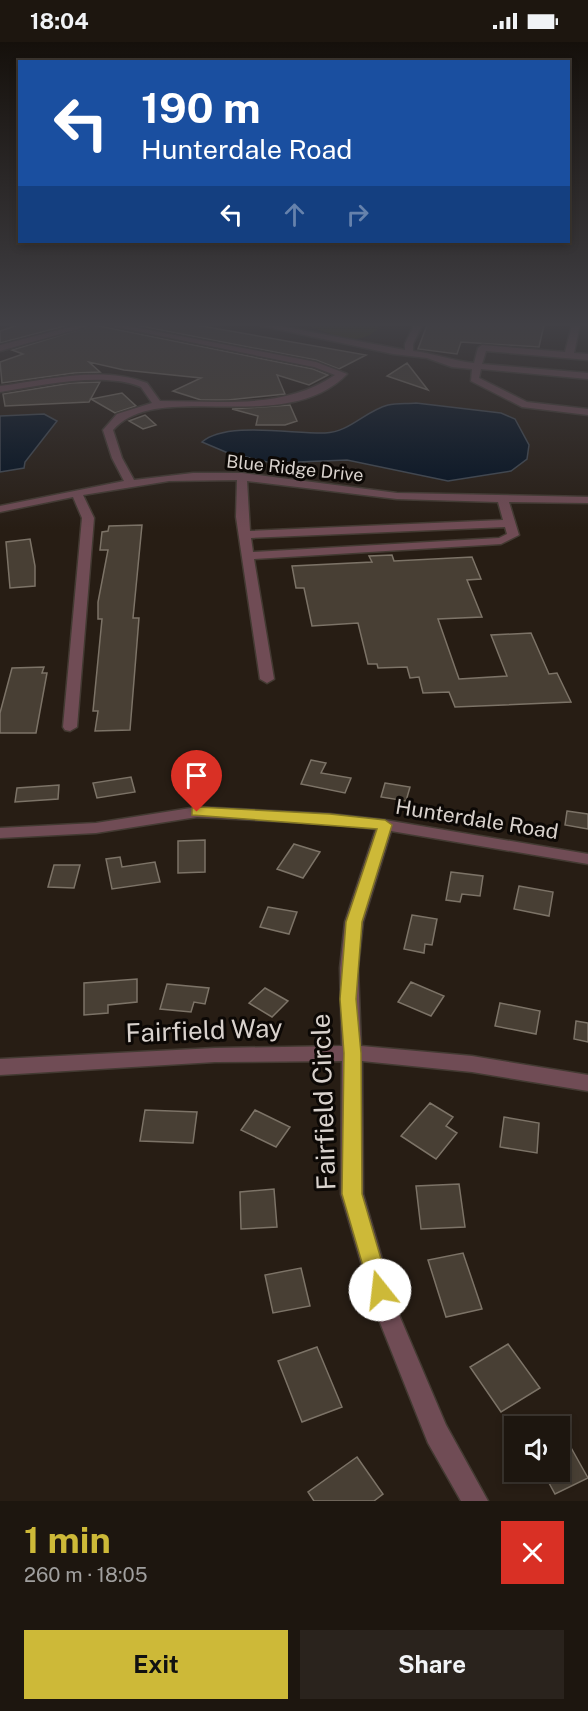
<!DOCTYPE html>
<meta charset="utf-8">
<style>
body{margin:0;font-family:"Public Sans",sans-serif;background:#2a231d;color:#f1f3f6;height:100vh;display:flex;flex-direction:column;font-size:22px;white-space:nowrap}
*{box-sizing:border-box;margin:0}
p{font-size:20px;color:#a09f9e}
.icon{flex:none;width:33px;height:33px;fill:none;stroke:currentColor;stroke-width:2;stroke-linecap:round;stroke-linejoin:round}
.map{position:relative;height:1459px;overflow:hidden}
.details{display:flex;flex-direction:column;background:#1d160f;flex:1}
.details>*{flex:none}
.guide{position:absolute;left:18px;top:18px;width:552px;height:183px;border-radius:0px;box-shadow:0 3px 9px #0003,0 0 0 2px #3b352f;background:#1a4fa0;color:#fff;overflow:hidden}
.buttons{position:absolute;left:504px;top:1374px;display:grid;gap:12px}
.buttons a{display:grid;place-items:center;width:66px;height:66px;border-radius:0px;background:#1d160f;box-shadow:0 3px 9px #0003,0 0 0 2px #3b352f;font-size:30px}
.pin{position:absolute;display:grid;place-items:center;width:51px;height:51px;color:#fff;margin:-62px -26px;border-radius:50% 50% 50% 0;rotate:-45deg;box-shadow:0 0 6px #0007}
.pin .icon{rotate:45deg}
.me{position:absolute;width:66px;margin:-33px;rotate:344deg;stroke-linejoin:round;filter:drop-shadow(0 0 4px #0008)}
.turn{display:flex;align-items:center;gap:21px;height:126px;padding:0 24px;font-size:27px}
.turn .icon{width:78px;height:78px;stroke-width:2.5}
.turn b{display:block;font-size:42px;line-height:51px}
.lanes{display:flex;align-items:center;height:57px;padding:0 24px;background:#0003;justify-content:center;gap:30px;direction:ltr}
.lanes .off{opacity:.35}
.round{display:grid;place-items:center;flex:none;width:63px;height:63px;border-radius:0px;background:#2a231d}
.overview{display:flex;align-items:center;justify-content:space-between;height:102px;padding:0 24px}
h1{font-size:36px;font-weight:700;line-height:45px;color:#cdb938}
.action{display:flex;gap:12px;margin-top:auto;padding:12px 24px}
.action a{flex:1;height:69px;border-radius:0px;background:#cdb938;color:#111;font-size:24px;font-weight:700;line-height:69px;text-align:center}
.action a+a{background:#2a231d;color:#f1f3f6}
.status{display:flex;justify-content:space-between;align-items:center;height:42px;padding:0 30px;background:#1d160f;direction:ltr}
.status svg{height:16px;fill:currentColor}
.map>svg:first-child{display:block}
.green{fill:#373903}
.water{fill:#000f20;stroke:#414a54;stroke-width:1.5}
.building{fill:#483f34;stroke:#7c7367;stroke-width:1.5}
.lines{fill:none;stroke-linecap:round;stroke-linejoin:round}
.minor-casing{stroke:#433a32;stroke-width:3}
.minor{fill:#704c55;fill-rule:evenodd}
.route{fill:#cdb938;stroke:#857824;stroke-width:1.5}
.labels{text-anchor:middle;dominant-baseline:central;stroke-width:6;stroke-linejoin:round;paint-order:stroke}
.far-street-label{font-size:18px;fill:#d9d2cd;stroke:#0c0805}
.street-label{font-size:21px;fill:#d9d2cd;stroke:#0c0805}
.near-street-label{font-size:26px;fill:#d9d2cd;stroke:#0c0805}
</style>
<div class="status"><b>18:04</b><svg viewBox="0 0 49 12"><path d="M0 12V9h3v3zM5 12V6h3v6zM10 12V3h3v9zM15 12V0h3v12zM26 1h20v11H26zM47 4h2v5h-2z"/></svg></div>
<div class="map">
<svg width="588" height="1459" viewBox="0 0 588 1459">
<rect width="100%" height="100%" fill="#271d14"/>
<path class="green" d="M307,283H381C360,309 332,292 307,283Z"/>
<path class="water" d="M416,361L501,371L515,377L529,403L527,417L511,429L448,439L347,418L272,421L228,411L202,400C226,379 292,392 325,391C350,390 365,369 388,363C397,361 407,362 416,361Z
M44,372L57,379L25,420L24,426L0,430V374Z"/>
<path class="building" d="M18,283H69L0,301V289Z
M94,283L313,327L328,333L309,343L277,333L285,352L228,358H201L173,349L201,336L124,328L89,320L100,330L74,331L2,341L0,320L23,312L12,308Z
M135,283H196L366,313L339,327L316,318Z
M427,283H544L539,305L461,300L457,312L418,307Z
M407,321L428,348L387,334Z
M100,340L89,360L5,364L3,352L71,341Z
M122,351L136,364L115,371L91,357Z
M290,363L297,379L285,383H256L258,374L232,367Z
M145,373L156,383L143,387L129,379Z
M142,483L133,576H139L130,688L95,689L98,669H93L102,577H98V560L108,508H100L102,490L108,489L109,484Z
M30,497L35,524V544L10,546L6,500Z
M392,513L394,519L472,515L481,537L467,538L482,575L438,577L459,637L507,634L491,593L531,591L549,632L557,631L571,660L455,665L449,650L423,651L419,635L410,636L407,625L378,626L377,622H368L358,581L312,584L304,546H296L292,524L372,520L369,514Z
M44,625L42,631H47L36,691H0V671L12,626Z
M311,718L326,721L321,731L351,736L345,751L301,742Z
M202,729L203,743L182,745L181,731Z
M131,735L135,750L97,756L93,741Z
M385,741L410,745L406,759L381,755Z
M59,743L58,757L15,760L17,746Z
M567,769L588,772V787L565,783Z
M205,798V830L178,831V799Z
M294,802L320,810L303,836L277,827Z
M120,815L122,825L155,820L160,840L112,847L106,817Z
M54,823H80L74,846L48,845Z
M451,830L483,834L480,854L462,852L460,860L446,858Z
M519,844L553,850L549,874L514,867Z
M268,865L297,870L289,892L260,885Z
M412,873L437,877L432,903L425,902L424,911L404,907Z
M137,937V960L108,963V971L84,973V941Z
M411,940L444,954L431,974L398,960Z
M167,942L209,946L205,962L194,960L191,970L160,967Z
M265,946L288,959L272,975L249,961Z
M500,961L540,969L536,992L495,984Z
M576,979L588,981V1000L574,997Z
M430,1061L453,1075L446,1084L457,1091L436,1117L401,1094Z
M145,1068L197,1070L193,1101L140,1099Z
M255,1068L290,1085L276,1105L241,1088Z
M504,1075L539,1081L537,1111L500,1105Z
M459,1142L465,1185L421,1187L416,1144Z
M274,1147L277,1185L241,1187L240,1150Z
M463,1211L482,1267L446,1275L428,1218Z
M301,1226L310,1264L273,1271L265,1233Z
M508,1302L540,1346L501,1370L470,1325Z
M317,1305L342,1365L302,1380L278,1319Z
M560,1386L588,1436L555,1452L543,1430H560Z
M357,1415L383,1452L374,1459H314L308,1450Z"/>
<g class="lines">
<defs>
<path id="minor" d="M78,283H92L0,309V303Z
M106,283H123L316,320L347,332C285,396 158,336 113,388L122,416L134,438L193,431H242L397,451L588,455V461L509,460L519,493L501,502L254,517L274,637L267,641L260,637L236,475L237,438L169,439L83,453L94,476L77,685L70,689L65,688L63,685L82,476L73,455L0,470V464L124,439L112,416L103,388L117,372L152,361L141,345C102,329 41,344 0,350V344C46,338 102,323 147,341L160,359C219,359 284,368 335,333L314,325ZM247,439L397,457L498,460L503,478L250,489ZM505,485L507,492L499,496L253,510L251,496Z
M258,283H275L405,308V302L414,283H422L413,302V309C434,311 452,319 474,321L478,306L482,303L565,310L572,283H580L574,311L588,312V318L486,309L482,322L588,331V337L481,327L479,336L527,360L588,367V373L522,365L471,339L472,327L452,325L427,316L393,312Z
M197,765L330,772L385,778L588,812V822L391,789L363,880L358,926L361,1004L472,1014L588,1033V1049L472,1030L362,1019L363,1152L397,1268L446,1383L488,1459H461L428,1401L375,1268L341,1152L342,1019L215,1020L0,1033V1017L215,1006L342,1004L340,926L345,880L376,787L330,782L197,775L96,791L0,796V786L96,781Z"/>
</defs>
<use href="#minor" class="minor-casing"/>
<use href="#minor" class="minor"/>
</g>
<linearGradient id="sky" x2="0" y2="1"><stop stop-color="#15100b"/><stop offset="0.58" stop-color="#414045"/><stop offset="1" stop-color="#414045" stop-opacity="0"/></linearGradient>
<rect width="588" height="487" fill="url(#sky)"/>
<path class="route" d="M197,765L330,772L385,778L392,783L362,880L356,957L361,1011L362,1152L390,1248L387,1255L380,1258L373,1255L370,1248L342,1152L344,1011L340,957L346,880L377,787L192,773V766Z"/>
<g class="labels">
<g class="far-street-label">
<text transform="translate(295 426) rotate(6)">Blue Ridge Drive</text>
</g>
<g class="street-label">
<text transform="translate(477 777) rotate(9)">Hunterdale Road</text>
</g>
<g class="near-street-label">
<text transform="translate(204 988) rotate(-2)">Fairfield Way</text>
<text transform="translate(323 1060) rotate(-92)">Fairfield Circle</text>
</g>
</g>
</svg>
<div class="buttons">
<a><svg class="icon" aria-label="sound" viewBox="0 0 24 24"><path d="M4 9h4l5-4v14l-5-4H4zM17 9q2 3 0 6"/></svg></a>
</div>
<div class="pin" style="left:197px;top:770px;background:#d93025"><svg class="icon" aria-label="arrive" viewBox="0 0 24 24"><path d="M6 21V4h12l-3 4 3 4H6"/></svg></div>
<svg class="me" style="left:380px;top:1248px" viewBox="-20 -20 40 40"><circle r="19" fill="#fff"/><path d="M0-13L10 11 0 6-10 11z" fill="#cdb938"/></svg>
<div class="guide">
<div class="turn"><svg class="icon" aria-label="left" viewBox="0 0 24 24"><path d="M17 20v-9H6M10 6l-5 5 5 5"/></svg><div><b>190 m</b>Hunterdale Road</div></div>
<div class="lanes"><svg class="icon" aria-label="left" viewBox="0 0 24 24"><path d="M17 20v-9H6M10 6l-5 5 5 5"/></svg><svg class="icon off" aria-label="ahead" viewBox="0 0 24 24"><path d="M12 20V5M6 11l6-6 6 6"/></svg><svg class="icon off" aria-label="right" viewBox="0 0 24 24"><path d="M7 20v-9h11M14 6l5 5-5 5"/></svg></div>
</div>
</div>
<section class="details">
<div class="overview"><div><h1>1 min</h1><p>260 m · 18:05</p></div><a class="round" style="background:#d93025;color:#fff"><svg class="icon" aria-label="close" viewBox="0 0 24 24"><path d="M6 6l12 12M18 6L6 18"/></svg></a></div>
<div class="action"><a>Exit</a><a>Share</a></div>
</section>
